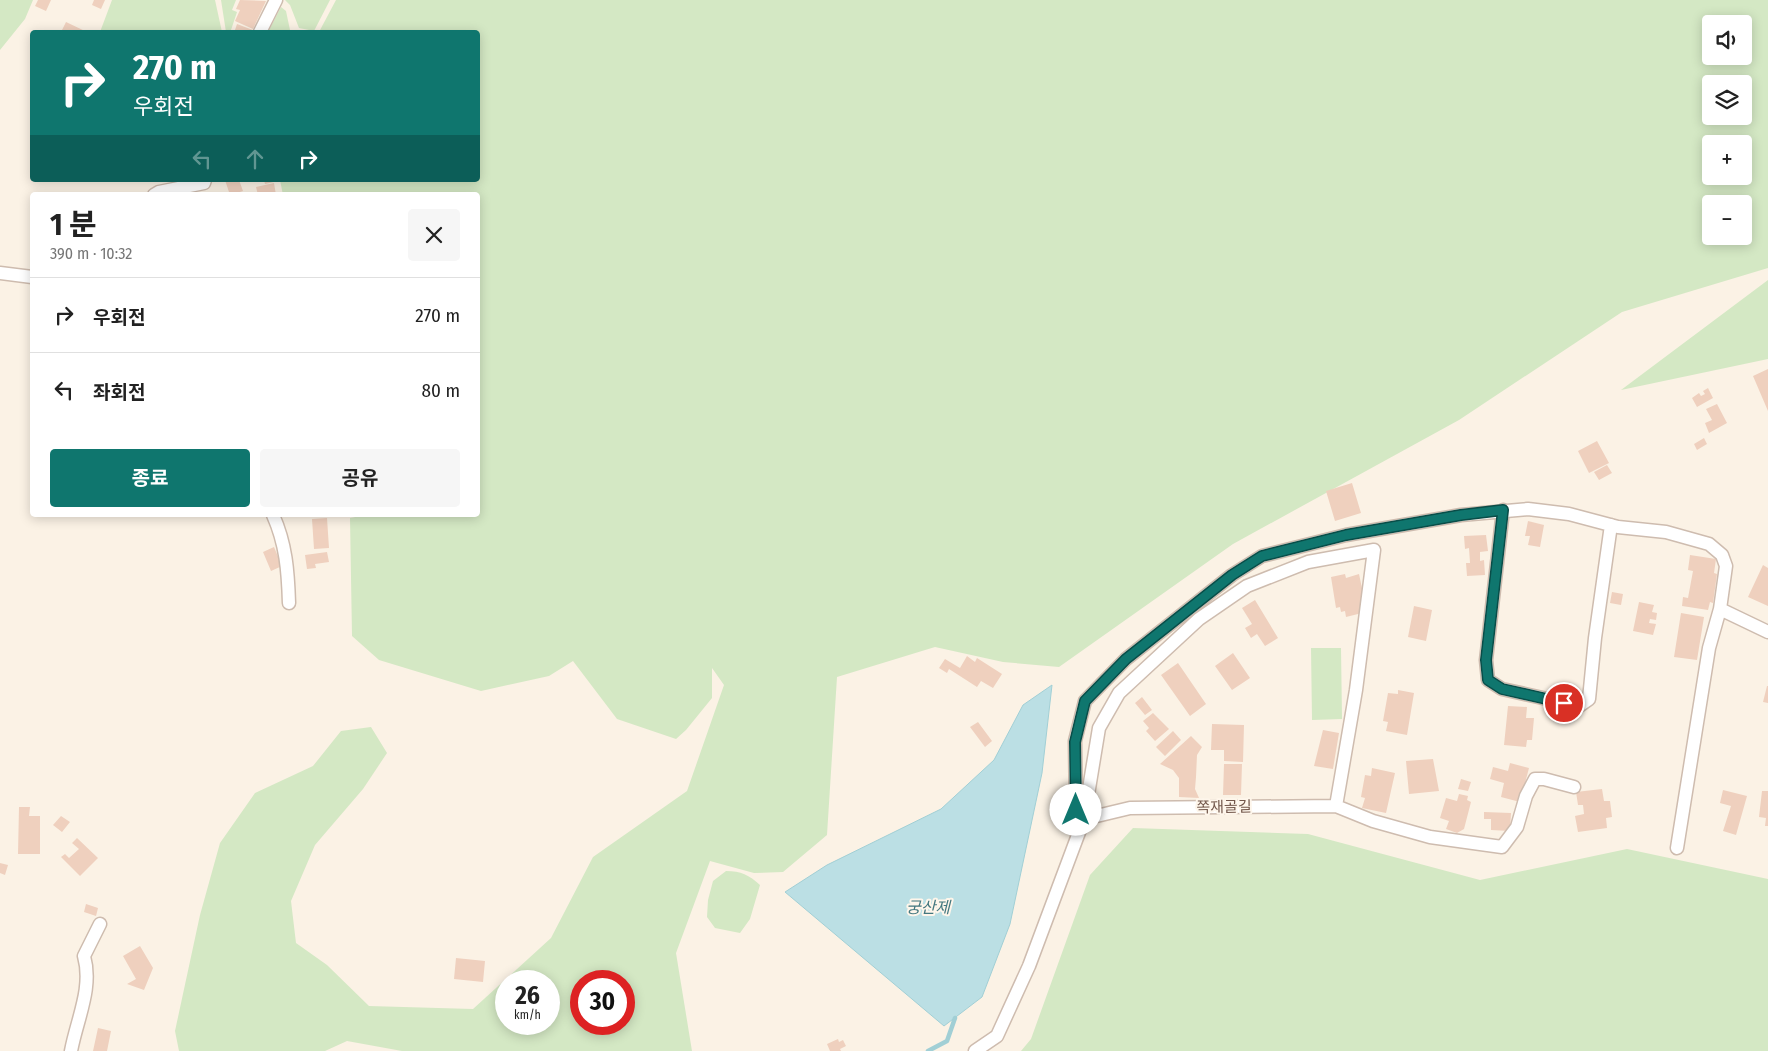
<!DOCTYPE html>
<html lang="ko">
<meta charset="utf-8">
<style>
body{margin:0;font-family:"Fira Sans Condensed","Noto Sans KR",sans-serif;background:#f6f6f6;color:#222;height:100vh;display:flex;flex-direction:column;font-size:19px;white-space:nowrap}
*{box-sizing:border-box;margin:0}
p{font-size:16px;color:#767676}
.icon{flex:none;width:28px;height:28px;fill:none;stroke:currentColor;stroke-width:2;stroke-linecap:round;stroke-linejoin:round}
.map{position:relative;flex:1;overflow:hidden}
.drawer{position:absolute;left:30px;top:192px;width:450px;height:325px;display:flex;flex-direction:column;background:#fff;border-radius:5px;box-shadow:0 2px 12px #0003}
.drawer>*{flex:none}
.banner{position:absolute;left:30px;top:30px;width:450px;height:152px;border-radius:5px;box-shadow:0 2px 12px #0003;background:#0f766e;color:#fff;overflow:hidden}
.tools{position:absolute;left:1702px;top:15px;display:grid;gap:10px}
.tools a{display:grid;place-items:center;width:50px;height:50px;border-radius:5px;background:#fff;box-shadow:0 2px 12px #0003;font-size:25px}
.speed{position:absolute;left:495px;top:970px;display:flex;gap:10px;font-size:25px;font-weight:700;text-align:center}
.speed>*{display:grid;place-content:center;width:65px;height:65px;border-radius:50%;background:#fff;box-shadow:0 2px 12px #0003;line-height:1}
.speed small{font-size:12px;font-weight:400}
.speed .limit{border:8px solid #d22;background:#fff;color:#111}
.pin{position:absolute;display:grid;place-items:center;width:42px;height:42px;color:#fff;margin:-21px;border:2px solid #fff;border-radius:50%;box-shadow:0 1px 5px #0007}
.me{position:absolute;width:55px;margin:-28px;rotate:0deg;stroke-linejoin:round;filter:drop-shadow(0 0 4px #0008)}
.turn{display:flex;align-items:center;gap:18px;height:105px;padding:0 20px;font-size:22px}
.turn .icon{width:65px;height:65px;stroke-width:2.5}
.turn b{display:block;font-size:35px;line-height:42px}
.lanes{display:flex;align-items:center;height:48px;padding:0 20px;background:#0003;justify-content:center;gap:25px;direction:ltr}
.lanes .off{opacity:.35}
.round{display:grid;place-items:center;flex:none;width:52px;height:52px;border-radius:5px;background:#f6f6f6}
.head{display:flex;align-items:center;justify-content:space-between;height:85px;padding:0 20px}
h1{font-size:30px;font-weight:700;line-height:38px}
.action{display:flex;gap:10px;margin-top:auto;padding:10px 20px}
.action a{flex:1;height:58px;border-radius:5px;background:#0f766e;color:#fff;font-size:20px;font-weight:700;line-height:58px;text-align:center}
.action a+a{background:#f6f6f6;color:#222}
ul{padding:0;list-style:none}
li{display:flex;align-items:center;gap:15px;height:75px;padding:0 20px;border-top:1px solid #e0e0e0}
li div{flex:1}
li b{display:block;font-size:19px}
li em{font-style:normal}
.map>svg:first-child{display:block}
.green{fill:#d4e8c4;fill-rule:evenodd}
.water{fill:#bbdfe4;stroke:#a1cfd5}
.lines{fill:none;stroke-linecap:round;stroke-linejoin:round}
.stream{stroke:#a1cfd5;stroke-width:4.5}
.building{fill:#efd0be}
.minor-casing{stroke:#cebcaf;stroke-width:15}
.minor{stroke:#fff;stroke-width:12}
.route-casing{stroke:#0a4d48;stroke-width:12}
.route{stroke:#0f766e;stroke-width:9}
.labels{text-anchor:middle;dominant-baseline:central;stroke-width:4;stroke-linejoin:round;paint-order:stroke}
.street-label{font-size:15px;fill:#73584c;stroke:#fef6eb}
.water-label{font-size:16px;font-style:italic;fill:#43777f;stroke:#fef6eb}
</style>
<div class="map">
<svg width="1768" height="1051" viewBox="0 0 1768 1051">
<rect width="100%" height="100%" fill="#fbf2e5"/>
<path class="green" d="M0,0H33L25,19L0,50Z
M112,0H215L222,32H100Z
M221,0H236L232,10L237,12L231,30L235,32H226Z
M285,0H330L314,31L299,28L290,5Z
M336,0H1768V268L1622,312L1459,420L1233,544L1059,667L1003,662L935,647L837,677L827,835L783,872L754,873L710,861L676,953L692,1051H402L347,1041L325,1051H179L175,1031L200,915L220,843L255,793L313,766L341,731L371,727L387,753L363,789L315,845L291,901L296,943L327,965L369,1006L473,1009L551,938L593,857L687,791L724,685L712,668V698L686,730L676,739L617,719L573,661L549,676L481,691L379,660L352,636L350,518L366,515H478V195H283L280,180H478V32H319ZM1711,24H1744V56H1711ZM1711,84H1744V116H1711ZM1711,144H1744V176H1711ZM1711,204H1744V236H1711ZM506,981H549V1024H506ZM581,981H624V1024H581Z
M281,7L286,11L290,30L298,32H268Z
M1768,280V359L1621,390Z
M1311,648H1341L1342,719L1312,720Z
M1133,828L1308,834L1480,880L1627,849L1768,879V1051H1021L1031,1039L1090,875Z
M726,871C741,871 749,875 760,885L750,919L740,933L715,928L707,917L708,900L713,881Z"/>
<path class="water" d="M1052,685L1042,773L1010,924L982,997L944,1026L785,892L827,865L941,809L994,760L1023,705Z"/>
<g class="lines">
<path class="stream" d="M928,1051L947,1041L955,1018"/>
</g>
<path class="building" d="M38,0H51L46,11L35,6Z
M94,0H105L101,9L92,5Z
M240,0L266,1L253,29L235,21L240,10L236,9Z
M66,22L87,32H61Z
M237,24L258,32H242L235,30Z
M225,180H239L243,191L230,195Z
M264,180H274V182L265,184Z
M274,183L276,195H258L256,187Z
M1768,369V411L1753,376Z
M1708,388L1713,398L1697,407L1692,398L1699,393L1701,396L1705,394L1703,391Z
M1717,404L1727,423L1709,433L1705,423L1712,420L1706,409Z
M1704,438L1707,444L1697,450L1694,444Z
M1597,441L1609,463L1589,473L1578,451Z
M1607,465L1612,473L1599,480L1594,472Z
M1352,483L1361,513L1335,521L1326,491Z
M327,518L329,548L314,549L312,519Z
M1528,521L1544,525L1540,547L1528,545L1530,536H1525Z
M1486,535L1488,551L1480,552V561L1484,560L1485,575L1467,576L1466,563H1470L1469,548L1465,549L1464,536Z
M274,547L282,566L271,571L263,552Z
M327,552L329,562L315,564L316,568L307,569L305,555Z
M1690,555L1716,559L1714,573L1717,574L1713,603L1710,602L1708,610L1682,606L1683,597L1688,598L1693,571L1688,570Z
M1763,565L1768,568V606L1748,597Z
M1345,574L1346,578L1359,574L1366,607L1362,613L1346,617L1345,611L1341,612L1340,607L1336,608L1331,577Z
M1612,592L1623,594L1621,605L1610,603Z
M1255,600L1278,638L1265,646L1257,634L1251,638L1245,628L1252,624L1242,608Z
M1639,602L1654,605L1652,612L1657,613L1656,620L1650,619L1649,623L1656,624L1653,635L1633,631Z
M1414,606L1432,610L1426,641L1408,637Z
M1681,613L1704,617L1697,660L1674,657Z
M1233,653L1250,678L1232,690L1215,666Z
M967,656L975,662L977,658L1002,674L993,688L981,681L977,687L949,669L947,673L939,668L945,659L960,668Z
M1178,663L1206,704L1190,716L1161,675Z
M1767,686H1768V703L1763,702Z
M1398,690L1414,693L1407,735L1386,731L1388,722L1383,721L1388,693L1398,694Z
M1142,697L1152,710L1145,715L1135,703Z
M1508,706L1527,707L1526,718H1534L1532,740H1527L1526,747L1504,745Z
M1153,713L1169,729L1155,741L1146,731L1149,728L1143,721Z
M978,722L992,741L985,747L970,727Z
M1212,724L1244,725L1243,762L1224,761V750H1211Z
M1323,730L1339,733L1333,769L1314,766Z
M1173,731L1181,740L1165,756L1156,747Z
M1191,736L1202,747L1197,755L1196,777L1195,789L1199,798L1179,797V778L1173,770L1160,764Z
M1433,759L1439,791L1409,794L1406,761Z
M1510,763L1529,768L1520,802L1501,797L1504,783L1490,779L1493,767L1508,771Z
M1224,764H1242L1241,795H1223Z
M1372,768L1395,773L1386,813L1362,808L1365,798L1361,797L1365,775L1371,776Z
M1461,779L1471,782L1468,791L1458,789Z
M1602,789L1604,801H1610L1612,817L1606,818L1607,828L1578,832L1575,816L1584,814L1583,805H1578L1576,792Z
M1723,790L1747,796L1736,835L1723,831L1731,806L1720,803Z
M1762,791H1768V826H1765L1766,818L1759,817Z
M1459,794L1468,796L1467,800L1471,802L1464,829L1457,833L1446,829L1449,821L1440,818L1446,798L1457,801Z
M19,807H30L29,816H40V854H18Z
M1484,812L1511,813L1510,831L1491,830V819H1484Z
M61,816L70,822L62,832L53,825Z
M77,838L98,858L80,876L61,857L65,854L69,858L79,849L72,843Z
M0,863L8,865L5,875L0,873Z
M86,904L98,908L96,916L84,912Z
M140,946L153,968L144,990L127,984L136,979L123,956Z
M456,958L485,961L483,982L454,979Z
M98,1028L111,1031L107,1051H93Z
M838,1039L839,1042L843,1040L846,1046L840,1049L841,1051H830L827,1044Z"/>
<g class="lines">
<defs>
<path id="minor" d="M260,32L276,0
M154,195L159,192L204,183L205,180
M0,273L32,277
M1503,510L1486,660L1488,680L1502,689L1579,706L1589,699L1595,638L1611,525
M273,515C286,544 288,571 289,603
M1084,819L1076,810L1075,741L1085,701L1126,659L1232,575L1262,556L1346,535L1461,515L1528,509L1569,514L1618,527L1666,532L1709,544L1722,555L1726,566L1720,609L1768,632
M1084,819L1130,808L1336,806L1373,821L1430,837L1502,847L1517,827L1526,796L1535,779H1544L1574,787
M1677,848L1709,648L1720,609
M71,1051C77,1019 93,988 84,956L100,924
M975,1051L997,1036L1029,966L1084,819L1099,728L1119,693L1199,619L1247,586L1308,562L1374,550L1356,690L1336,806"/>
</defs>
<use href="#minor" class="minor-casing"/>
<use href="#minor" class="minor"/>
</g>
<g class="lines">
<defs>
<path id="route" d="M1076,810L1075,742L1085,701L1126,659L1232,575L1262,556L1346,535L1461,515L1503,510L1486,660L1488,680L1502,689L1564,703"/>
</defs>
<use href="#route" class="route-casing"/>
<use href="#route" class="route"/>
</g>
<g class="labels">
<g class="street-label">
<text transform="translate(1224 807) rotate(-1)">쪽재골길</text>
</g>
<g class="water-label">
<text x="928" y="907">궁산제</text>
</g>
</g>
</svg>
<div class="tools">
<a><svg class="icon" aria-label="sound" viewBox="0 0 24 24"><path d="M4 9h4l5-4v14l-5-4H4zM17 9q2 3 0 6"/></svg></a>
<a><svg class="icon" aria-label="layers" viewBox="0 0 24 24"><path d="M12 4l9 5-9 5-9-5zM3 14l9 5 9-5"/></svg></a>
<a>+</a>
<a>−</a>
</div>
<div class="speed"><div>26<small>km/h</small></div><div class="limit">30</div></div>
<div class="pin" style="left:1564px;top:703px;background:#d93025"><svg class="icon" aria-label="arrive" viewBox="0 0 24 24"><path d="M6 21V4h12l-3 4 3 4H6"/></svg></div>
<svg class="me" style="left:1076px;top:810px" viewBox="-20 -20 40 40"><circle r="19" fill="#fff"/><path d="M0-13L10 11 0 6-10 11z" fill="#0f766e"/></svg>
<div class="banner">
<div class="turn"><svg class="icon" aria-label="right" viewBox="0 0 24 24"><path d="M7 20v-9h11M14 6l5 5-5 5"/></svg><div><b>270 m</b>우회전</div></div>
<div class="lanes"><svg class="icon off" aria-label="left" viewBox="0 0 24 24"><path d="M17 20v-9H6M10 6l-5 5 5 5"/></svg><svg class="icon off" aria-label="ahead" viewBox="0 0 24 24"><path d="M12 20V5M6 11l6-6 6 6"/></svg><svg class="icon" aria-label="right" viewBox="0 0 24 24"><path d="M7 20v-9h11M14 6l5 5-5 5"/></svg></div>
</div>
<section class="drawer">
<div class="head"><div><h1>1 분</h1><p>390 m · 10:32</p></div><a class="round"><svg class="icon" aria-label="close" viewBox="0 0 24 24"><path d="M6 6l12 12M18 6L6 18"/></svg></a></div>
<ul>
<li><svg class="icon" aria-label="right" viewBox="0 0 24 24"><path d="M7 20v-9h11M14 6l5 5-5 5"/></svg><div><b>우회전</b></div><em>270 m</em></li>
<li><svg class="icon" aria-label="left" viewBox="0 0 24 24"><path d="M17 20v-9H6M10 6l-5 5 5 5"/></svg><div><b>좌회전</b></div><em>80 m</em></li>
</ul>
<div class="action"><a>종료</a><a>공유</a></div>
</section>
</div>
